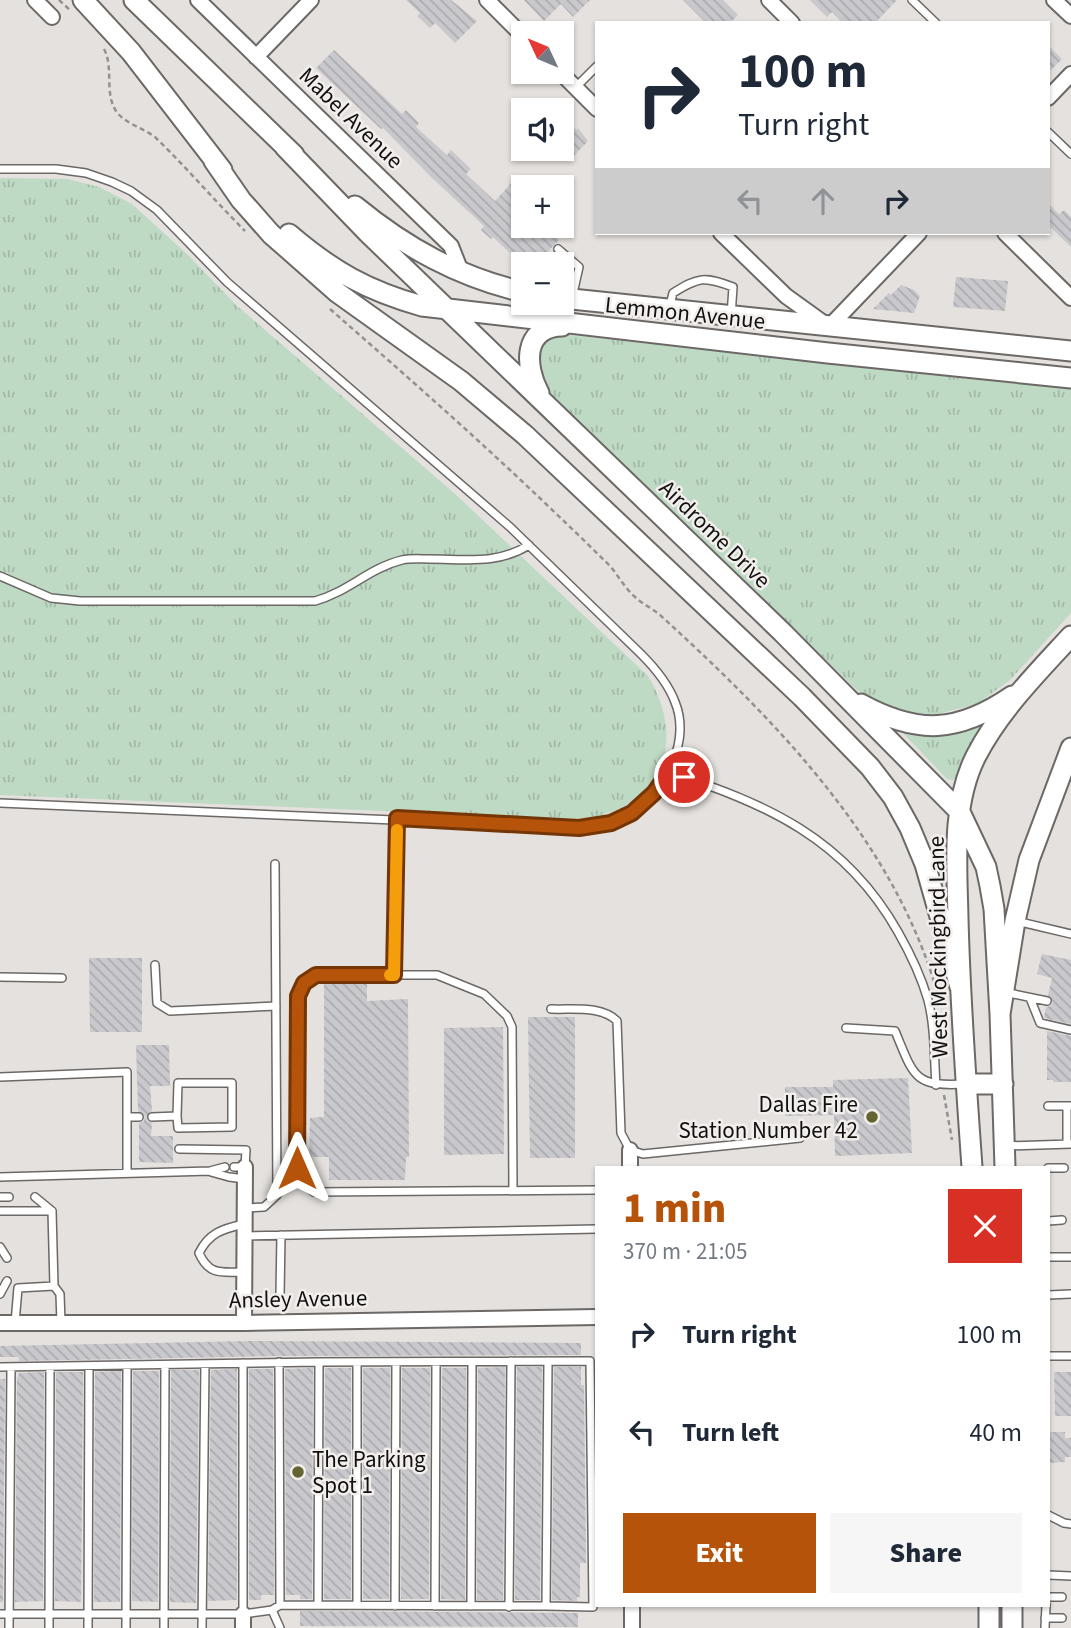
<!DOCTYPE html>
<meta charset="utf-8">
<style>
body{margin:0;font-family:"Source Sans 3",sans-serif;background:#f6f6f7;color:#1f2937;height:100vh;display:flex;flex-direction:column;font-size:26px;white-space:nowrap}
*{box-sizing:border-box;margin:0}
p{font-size:23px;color:#747a83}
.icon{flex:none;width:38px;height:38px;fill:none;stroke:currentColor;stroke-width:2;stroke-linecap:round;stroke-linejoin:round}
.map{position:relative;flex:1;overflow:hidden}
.drawer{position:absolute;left:595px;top:1166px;width:455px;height:441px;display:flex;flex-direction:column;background:#fff;border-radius:0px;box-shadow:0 2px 5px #0004}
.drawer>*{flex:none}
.banner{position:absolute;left:595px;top:21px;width:455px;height:214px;border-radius:0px;box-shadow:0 2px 5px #0004;background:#fff;color:#1f2937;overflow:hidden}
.needle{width:46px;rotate:314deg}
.fabs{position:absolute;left:511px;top:21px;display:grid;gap:14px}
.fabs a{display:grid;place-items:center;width:63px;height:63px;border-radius:0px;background:#fff;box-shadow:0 2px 5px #0004;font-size:35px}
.pin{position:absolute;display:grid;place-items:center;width:60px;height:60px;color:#fff;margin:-30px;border:4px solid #fff;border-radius:50%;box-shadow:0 2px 7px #0007}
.me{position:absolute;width:77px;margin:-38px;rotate:0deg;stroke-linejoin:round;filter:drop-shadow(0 0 5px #0008)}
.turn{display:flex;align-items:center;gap:24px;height:147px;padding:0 28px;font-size:32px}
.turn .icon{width:91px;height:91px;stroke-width:2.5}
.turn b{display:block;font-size:49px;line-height:60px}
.lanes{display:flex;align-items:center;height:66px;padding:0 28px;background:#0003;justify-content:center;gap:35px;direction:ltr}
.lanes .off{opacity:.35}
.round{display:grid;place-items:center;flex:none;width:74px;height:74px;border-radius:0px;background:#f6f6f7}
.overview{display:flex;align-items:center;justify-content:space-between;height:119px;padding:0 28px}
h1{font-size:42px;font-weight:800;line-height:52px;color:#b45309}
.primary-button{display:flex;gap:14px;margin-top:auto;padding:14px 28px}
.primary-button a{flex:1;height:80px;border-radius:0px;background:#b45309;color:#fff;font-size:28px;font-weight:800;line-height:80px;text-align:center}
.primary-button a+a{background:#f6f6f7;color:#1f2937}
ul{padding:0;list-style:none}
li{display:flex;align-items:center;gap:21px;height:98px;padding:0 28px}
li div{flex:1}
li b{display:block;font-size:26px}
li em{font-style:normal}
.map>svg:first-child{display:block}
.grass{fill:url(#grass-tufts)}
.building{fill:url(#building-back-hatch)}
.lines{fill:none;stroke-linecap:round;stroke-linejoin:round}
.service-casing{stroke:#6b6866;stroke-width:10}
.minor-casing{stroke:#6b6866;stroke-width:18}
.secondary-casing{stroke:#6b6866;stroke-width:23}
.path{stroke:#949190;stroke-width:2.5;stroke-dasharray:5 3.5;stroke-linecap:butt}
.service{stroke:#fff;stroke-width:7}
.minor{stroke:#fff;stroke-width:14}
.secondary{stroke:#fff;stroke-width:19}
.route-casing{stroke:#753606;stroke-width:18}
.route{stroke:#b45309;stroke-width:12}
.slow{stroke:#f59e0b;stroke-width:12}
.poi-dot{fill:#656330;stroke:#f2eeec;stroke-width:2.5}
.labels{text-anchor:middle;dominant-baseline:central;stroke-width:5;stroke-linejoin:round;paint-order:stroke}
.street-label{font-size:23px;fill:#110f0f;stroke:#f2eeec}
.poi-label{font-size:23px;fill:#110f0f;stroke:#f2eeec;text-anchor:end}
</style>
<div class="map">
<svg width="1071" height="1628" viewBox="0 0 1071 1628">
<defs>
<pattern id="grass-tufts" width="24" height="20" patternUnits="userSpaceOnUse" patternTransform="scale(1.75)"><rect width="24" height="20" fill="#bed9c4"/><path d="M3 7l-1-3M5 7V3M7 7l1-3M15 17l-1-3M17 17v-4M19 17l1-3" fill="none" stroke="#a2b9a7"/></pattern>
<pattern id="building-back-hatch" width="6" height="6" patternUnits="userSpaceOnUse" patternTransform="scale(1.75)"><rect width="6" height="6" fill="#c9c8cc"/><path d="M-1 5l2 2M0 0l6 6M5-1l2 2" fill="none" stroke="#acabae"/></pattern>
</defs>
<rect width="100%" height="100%" fill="#e4e1de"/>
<path class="grass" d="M0,178L67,179L99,187L132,204L189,256L236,305L454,493L648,676C690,746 658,814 575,819L0,795Z
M569,335L1071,385V613L1010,680L977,704L934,715L895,710L858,691L537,381L539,349L551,338Z
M979,723L981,725L957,777L953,780L947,779L901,731Z"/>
<path class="building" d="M406,0H451L477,21L455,43L435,23L430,28L417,16L420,13Z
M524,0H590L573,17L561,4L544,21Z
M683,0H723L738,15L730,23H706Z
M810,0H897L875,23H843L832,12L827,17Z
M1048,45L1062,59L1048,73Z
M334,50L402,114L406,110L419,123L416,127L447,155L451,150L471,169L466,174L495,201L514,180L523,189V195L511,208L519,215L510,226H567L556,237L559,240L538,262L517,260L493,237L491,239L481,230L484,226L431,177L383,128L381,129L316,68Z
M573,127L577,130L578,128L588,141L570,160L562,152V139Z
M1048,203L1059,214L1064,210L1071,217V247L1048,225Z
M956,277L1008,281L1005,311L953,307Z
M901,285L914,290L920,296L914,313L873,309L889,293L891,295Z
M1042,954L1071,960V1024L1044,1018L1046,1007L1051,1006L1053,1002L1048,995L1052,978L1037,974Z
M89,958H142V1032H90Z
M324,981H367V1001L408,999L409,1157H406L405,1180H329V1157H309L310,1118L324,1117Z
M528,1017H575V1158H530Z
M503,1027L504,1154L444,1155V1028Z
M1047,1031L1071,1036V1082H1053V1080H1047Z
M136,1045H169L170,1086H150L152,1111L146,1117L147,1121L152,1123L151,1136H173V1163L139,1162V1123L144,1121L145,1116L138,1111Z
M908,1078L912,1153L835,1156L834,1115L785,1116V1087H833V1080Z
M250,1341L581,1343V1355L278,1356L19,1361V1357H0V1346Z
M505,1367L503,1600H477L478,1368Z
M517,1367H542L540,1600H515Z
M554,1367H581V1385H584L586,1563H580V1597H577V1601L552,1600Z
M313,1368L312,1599H300V1595H286L285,1369Z
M325,1368H351V1599H324Z
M363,1368H390L389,1599H363Z
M402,1368H430L429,1599H401Z
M442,1368H466L465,1600L441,1599Z
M237,1369V1600L208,1601L211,1370Z
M249,1369H273L274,1595H261V1600H249Z
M171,1370H199L196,1603L170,1602Z
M121,1371L120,1602H94L95,1372Z
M133,1371H159L158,1602L132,1601Z
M44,1372L43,1601L15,1602L17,1379L19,1373Z
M56,1372H83L81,1602L55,1601Z
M1054,1372H1071V1416H1055Z
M0,1379H5L3,1602H0Z
M1048,1432H1065V1438H1071V1457H1065V1462L1048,1463Z
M300,1611L578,1613V1627L300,1626Z"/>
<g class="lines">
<defs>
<path id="service" d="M912,0L936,23
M576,87L597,66
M1048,132L1071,154
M0,169H56L86,173L112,182L131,191L157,210L227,282L510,527L641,654C655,668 668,683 675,702C694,748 656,809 611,823C601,826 589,826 579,828L0,803
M558,249L579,267L572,298
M669,309L673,293C699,277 704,276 733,287L731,316
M0,576L51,598L80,601H315C348,592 369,568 402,560C411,558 420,559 429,559C466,559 497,565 529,545
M669,772C767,804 845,838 898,932C910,953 921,976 928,1000C935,1027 934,1057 936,1085
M1016,921L1071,934
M155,965L157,1003L170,1011L276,1006
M394,975L397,818
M0,977L62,978
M1004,992L1047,1001
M1030,998L1040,1023L1071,1030
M551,1009C572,1010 601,1005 617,1021L621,1133L630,1150L643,1154L800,1138
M846,1028L895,1031C914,1076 913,1087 965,1084
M0,1077L127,1072V1173
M1048,1106H1070
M1067,1106V1144
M127,1117H139
M152,1117L177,1116L178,1128L232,1127V1083H178L177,1116
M1005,1146L1071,1144
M179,1149L246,1150L245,1167H234
M1048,1168H1064
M211,1172L229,1177L245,1179
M0,1177L210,1171L225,1167
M513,1190L512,1027L507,1016L484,994L437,975H316L304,983L298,996L297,1169L304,1184L314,1192L597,1190
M0,1197H9
M35,1197L52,1211
M245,1208L264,1207L277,1195L275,864
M0,1211H52L54,1286
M1048,1221L1062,1220
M244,1224C222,1229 209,1233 199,1253C209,1276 222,1272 244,1272
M245,1236L597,1229
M0,1247L7,1258
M1048,1257H1071
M0,1294L7,1281
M280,1295L281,1235
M1048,1295L1071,1294
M15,1323L18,1288L54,1286L60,1294L61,1323
M1048,1356H1071
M279,1362L280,1605
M0,1367L319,1362L590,1361L593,1607L546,1606
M1048,1515L1064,1523L1071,1524
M1048,1575L1071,1576
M1048,1597H1062
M318,1605L319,1362
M357,1605V1362
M395,1606L396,1362
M435,1606L436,1362
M471,1606L472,1362
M509,1607L511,1361
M272,1610L280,1628
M0,1614H243L272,1610L280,1605L546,1606L548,1361
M243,1614V1363
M1045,1618H1062
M9,1628L11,1367
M49,1628L50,1367
M88,1628L89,1366
M126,1628L127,1366
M164,1628L165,1365
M202,1628L205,1364
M1045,1628L1046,1605"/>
<path id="minor" d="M35,0L52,17
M198,0L451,246L462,274
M487,0L523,36
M769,0L792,23
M1054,0L1071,16
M256,57L311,0
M560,72L597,109
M1048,98L1071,74
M721,233L786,296L829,327L919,233
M1005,233L1071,298
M630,1150V1167
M0,1323H244L597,1317
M244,1323L245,1167
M243,1614V1628
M632,1628V1605"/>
<path id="secondary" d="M83,0L131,52L222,170
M134,0L294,155
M285,147L368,233L782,632L960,812L986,867L990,886L994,909L1000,1014
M214,161L241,200L271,234L338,293L461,381L525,435L802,697L870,767L893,797L910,828L925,864L960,987
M355,206C406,248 459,277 523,292
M289,234C332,271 368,291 422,306L828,353L1071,378
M562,298L1071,351
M539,393C525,367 522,327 562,326
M861,704C918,735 958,733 1012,696
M966,1084H1003
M972,1167C966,1084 960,1001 958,918C957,866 951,805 976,756C999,711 1037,673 1071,636
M1005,1167L1000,1014L1015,921L1029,860L1071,748
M989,1605V1628
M1012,1605V1628"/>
</defs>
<use href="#service" class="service-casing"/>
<use href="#minor" class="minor-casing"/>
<use href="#secondary" class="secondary-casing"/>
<path class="path" d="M59,0L70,10
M104,49C114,68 104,92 116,111C125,124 144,128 156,138C187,168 215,201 245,231
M330,309C403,373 476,437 546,504C568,525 590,546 611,567C619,577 625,588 634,596C642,604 652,608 660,615C772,717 890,836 935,985
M944,1095L952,1140"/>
<use href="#service" class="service"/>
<use href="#minor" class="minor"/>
<use href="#secondary" class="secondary"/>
</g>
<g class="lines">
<defs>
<path id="route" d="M297,1168L298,996L304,983L316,975H394L397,818L579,828L611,823L632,813L654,793L669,772L684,777"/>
</defs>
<use href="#route" class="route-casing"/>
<use href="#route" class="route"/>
<path class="slow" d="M390,975H394L397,830"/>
</g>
<g class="poi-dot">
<circle cx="872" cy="1117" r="7"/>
<circle cx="298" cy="1472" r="7"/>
</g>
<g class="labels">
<g class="street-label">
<text transform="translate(351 118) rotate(44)">Mabel Avenue</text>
<text transform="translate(685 313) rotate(6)">Lemmon Avenue</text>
<text transform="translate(715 534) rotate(44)">Airdrome Drive</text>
<text transform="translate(938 947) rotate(-91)">West Mockingbird Lane</text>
<text transform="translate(298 1299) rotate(-1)">Ansley Avenue</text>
</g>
<g class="poi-label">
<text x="858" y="1104">Dallas Fire<tspan x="858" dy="26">Station Number 42</tspan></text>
<text x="312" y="1459" text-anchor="start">The Parking<tspan x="312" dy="26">Spot 1</tspan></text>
</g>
</g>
</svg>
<div class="fabs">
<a><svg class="needle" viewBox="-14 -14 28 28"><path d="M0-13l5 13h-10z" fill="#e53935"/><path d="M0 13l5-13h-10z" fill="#747a83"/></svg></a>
<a><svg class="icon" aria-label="sound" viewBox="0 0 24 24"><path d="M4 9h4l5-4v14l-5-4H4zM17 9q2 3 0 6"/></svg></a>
<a>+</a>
<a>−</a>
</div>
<div class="pin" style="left:684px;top:777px;background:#d93025"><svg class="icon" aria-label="arrive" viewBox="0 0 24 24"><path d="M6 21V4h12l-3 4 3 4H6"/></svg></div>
<svg class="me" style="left:297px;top:1168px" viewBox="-20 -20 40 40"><path d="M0-17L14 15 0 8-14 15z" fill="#b45309" stroke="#fff" stroke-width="4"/></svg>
<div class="banner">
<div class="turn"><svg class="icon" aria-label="right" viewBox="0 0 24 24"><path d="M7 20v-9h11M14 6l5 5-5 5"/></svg><div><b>100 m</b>Turn right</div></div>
<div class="lanes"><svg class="icon off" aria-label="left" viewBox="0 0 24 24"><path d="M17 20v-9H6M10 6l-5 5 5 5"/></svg><svg class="icon off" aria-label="ahead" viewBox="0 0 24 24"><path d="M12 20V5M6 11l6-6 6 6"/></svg><svg class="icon" aria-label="right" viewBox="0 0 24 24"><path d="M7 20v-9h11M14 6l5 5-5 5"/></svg></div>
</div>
<section class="drawer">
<div class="overview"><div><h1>1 min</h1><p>370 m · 21:05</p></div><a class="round" style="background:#d93025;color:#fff"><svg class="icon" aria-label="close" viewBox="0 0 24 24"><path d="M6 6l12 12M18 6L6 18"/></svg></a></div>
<ul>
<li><svg class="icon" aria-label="right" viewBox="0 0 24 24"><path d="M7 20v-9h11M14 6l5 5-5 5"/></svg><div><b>Turn right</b></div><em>100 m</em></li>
<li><svg class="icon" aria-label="left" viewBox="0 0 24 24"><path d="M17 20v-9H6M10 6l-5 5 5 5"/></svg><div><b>Turn left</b></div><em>40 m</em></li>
</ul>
<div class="primary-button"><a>Exit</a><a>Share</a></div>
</section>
</div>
